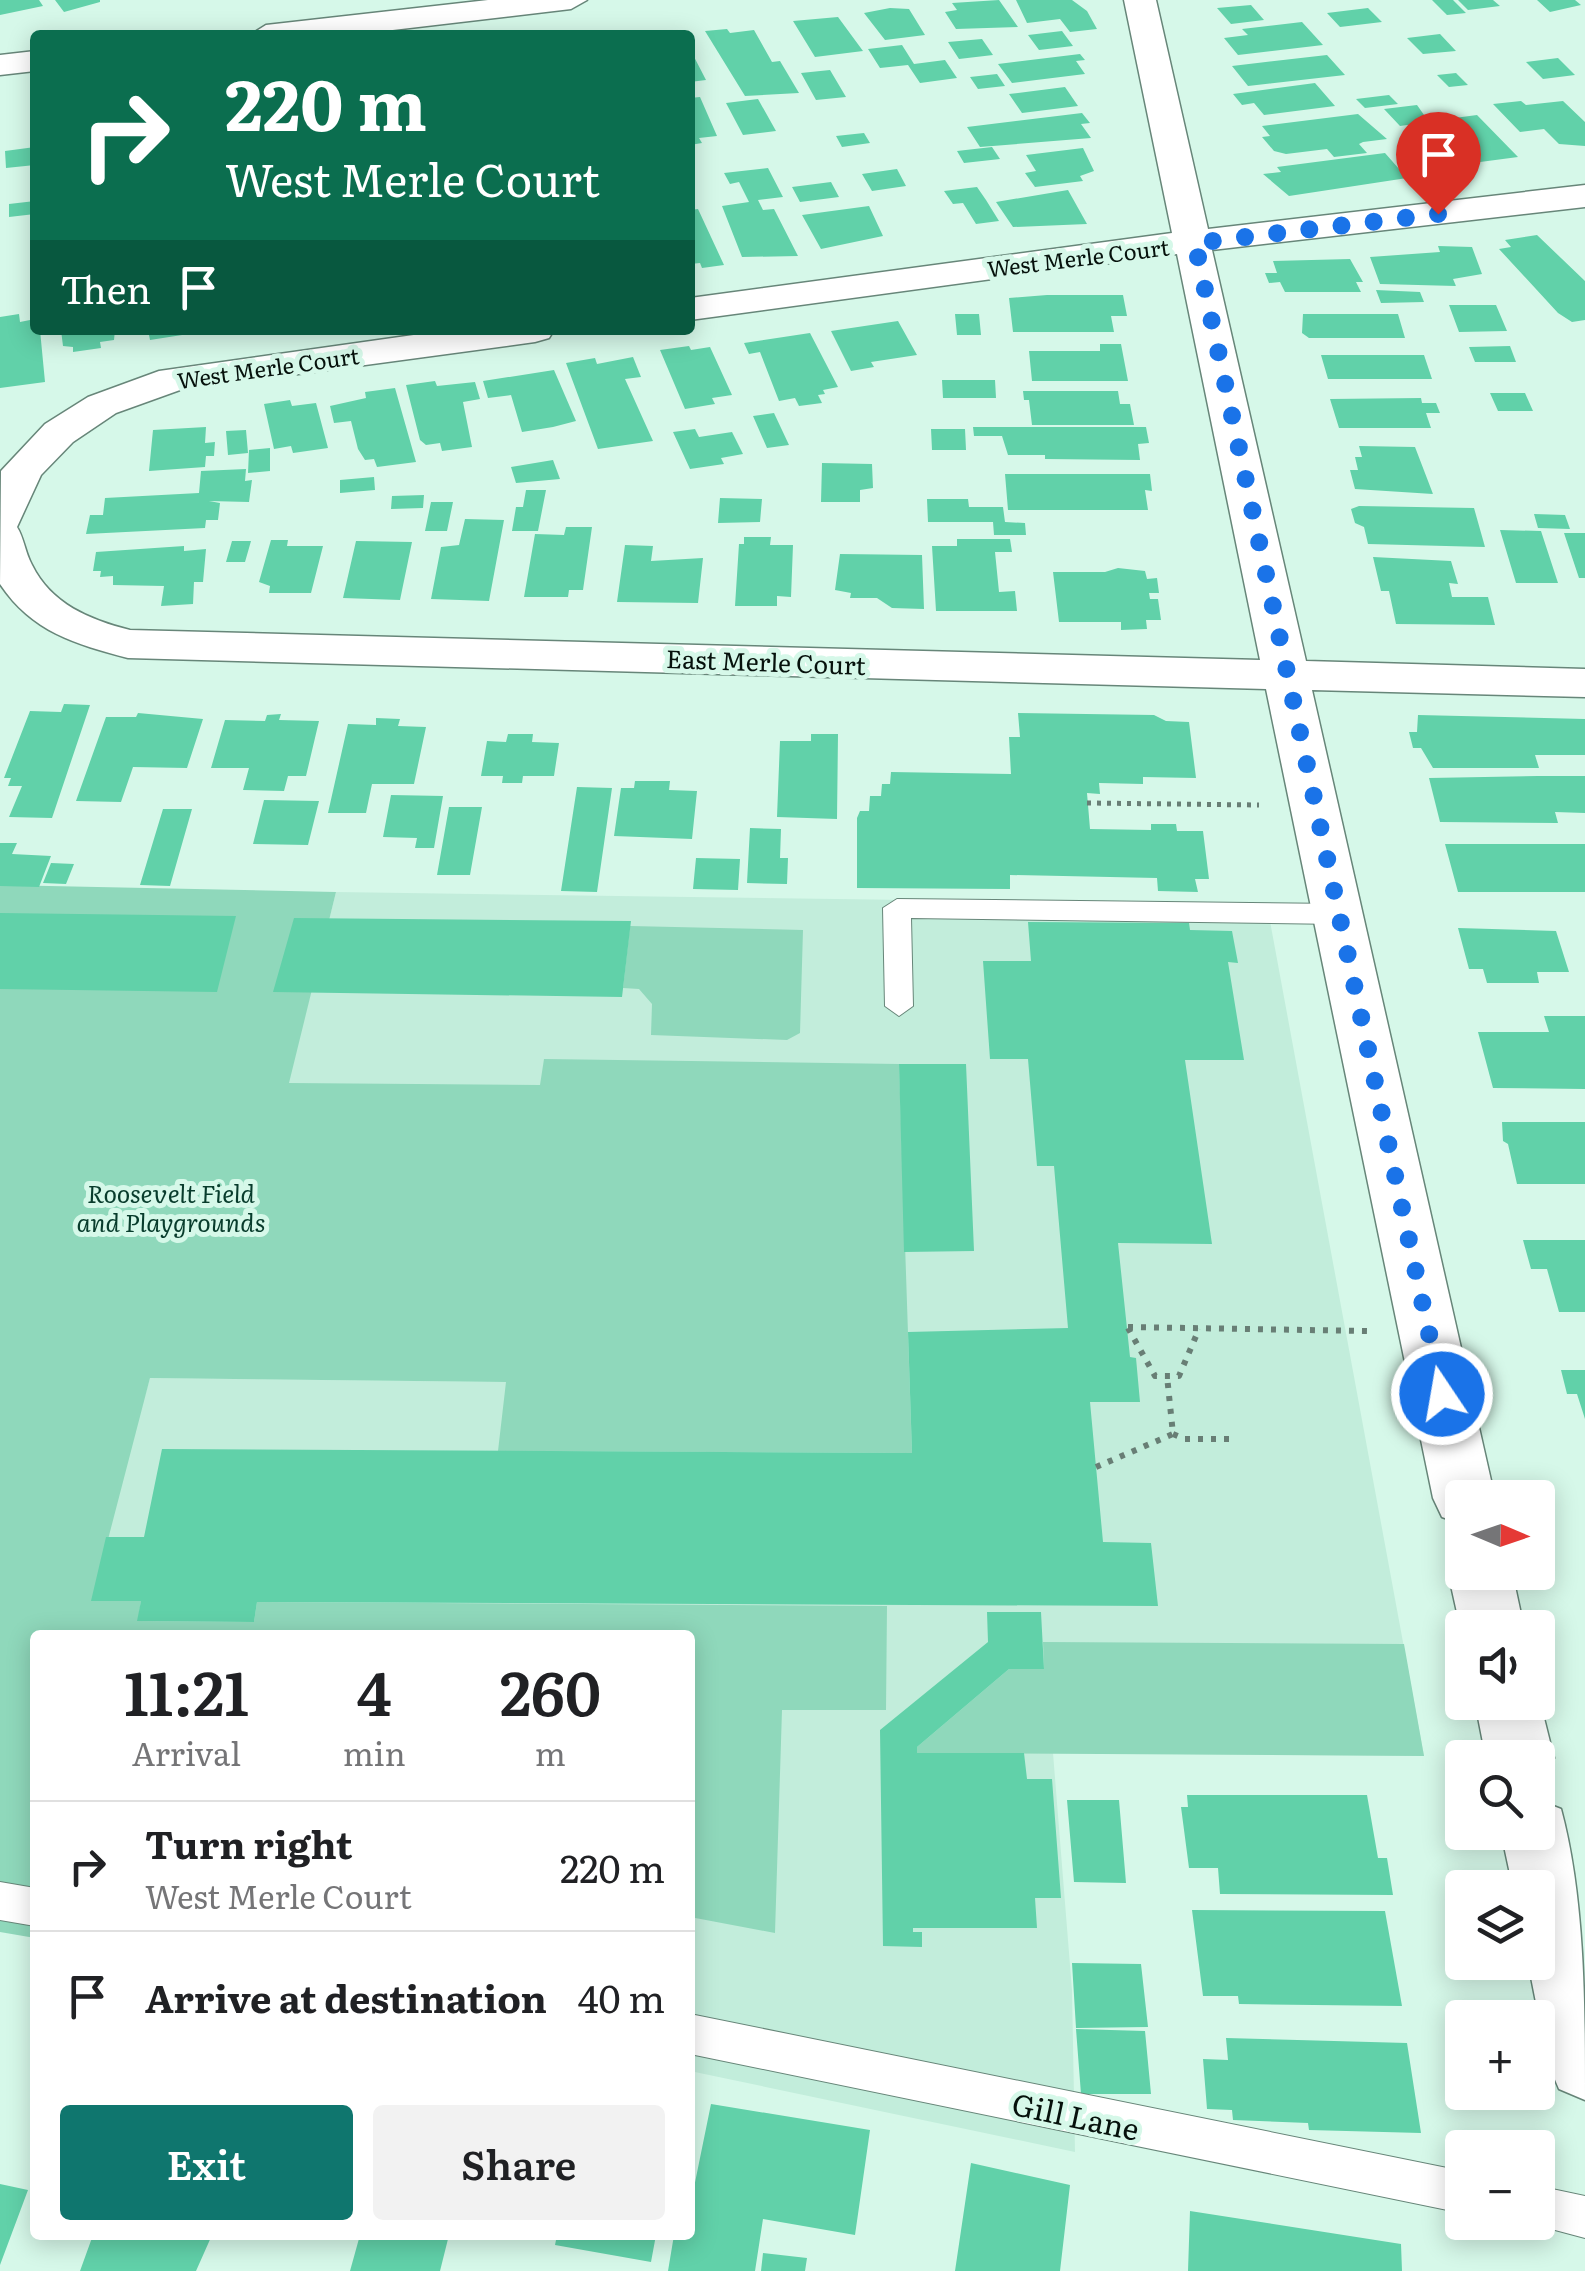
<!DOCTYPE html>
<meta charset="utf-8">
<style>
body{margin:0;font-family:Literata,serif;background:#f2f2f2;color:#202124;height:100vh;display:flex;flex-direction:column;font-size:38px;white-space:nowrap}
*{box-sizing:border-box;margin:0}
p{font-size:32px;color:#757577}
.icon{flex:none;width:55px;height:55px;fill:none;stroke:currentColor;stroke-width:2;stroke-linecap:round;stroke-linejoin:round}
.map{position:relative;flex:1;overflow:hidden}
.drawer{position:absolute;left:30px;top:1630px;width:665px;height:610px;display:flex;flex-direction:column;background:#fff;border-radius:10px;box-shadow:0 5px 25px #0003}
.drawer>*{flex:none}
.banner{position:absolute;left:30px;top:30px;width:665px;height:305px;border-radius:10px;box-shadow:0 5px 25px #0003;background:#0b6e4f;color:#fff;overflow:hidden}
.needle{width:65px;rotate:92deg}
.tools{position:absolute;left:1445px;top:1480px;display:grid;gap:20px}
.tools a{display:grid;place-items:center;width:110px;height:110px;border-radius:10px;background:#fff;box-shadow:0 5px 25px #0003;font-size:50px}
.pin{position:absolute;display:grid;place-items:center;width:85px;height:85px;color:#fff;margin:-102px -42px;border-radius:50% 50% 50% 0;rotate:-45deg;box-shadow:0 0 10px #0007}
.pin .icon{rotate:45deg}
.me{position:absolute;width:110px;margin:-55px;rotate:348deg;stroke-linejoin:round;filter:drop-shadow(0 0 8px #0008)}
.turn{display:flex;align-items:center;gap:35px;height:210px;padding:0 30px;font-size:45px}
.turn .icon{width:130px;height:130px;stroke-width:2.5}
.turn b{display:block;font-size:70px;line-height:85px}
.then{display:flex;align-items:center;height:95px;padding:0 30px;background:#0003;gap:20px;font-size:38px}
.eta{display:flex;justify-content:space-evenly;align-items:center;height:170px;text-align:center}
.eta b{font-size:60px;font-weight:600;line-height:70px}
.primary-button{display:flex;gap:20px;margin-top:auto;padding:20px 30px}
.primary-button a{flex:1;height:115px;border-radius:10px;background:#0f766e;color:#fff;font-size:40px;font-weight:600;line-height:115px;text-align:center}
.primary-button a+a{background:#f2f2f2;color:#202124}
ul{padding:0;list-style:none}
li{display:flex;align-items:center;gap:30px;height:130px;padding:0 30px;border-top:2px solid #e0e0e0}
li div{flex:1}
li b{display:block;font-size:38px}
li em{font-style:normal}
.map>svg:first-child{display:block}
.built{fill:#c2eddb}
.green{fill:#8fd8bb}
.building{fill:#61d1a9}
.lines{fill:none;stroke-linecap:round;stroke-linejoin:round}
.service-casing{stroke:#678679;stroke-width:2}
.minor-casing{stroke:#678679;stroke-width:3}
.path-far1{stroke:#687e75;stroke-width:5;stroke-dasharray:4 6;stroke-linecap:butt}
.path{stroke:#687e75;stroke-width:6;stroke-dasharray:5 8;stroke-linecap:butt}
.service{fill:#fff;fill-rule:evenodd}
.minor{fill:#fff;fill-rule:evenodd}
.route{stroke:#1a73e8;stroke-width:18;stroke-dasharray:0 32.4}
.labels{text-anchor:middle;dominant-baseline:central;stroke-width:10;stroke-linejoin:round;paint-order:stroke}
.far-street-label{font-size:22px;fill:#06110c;stroke:#d6f8e9}
.street-label{font-size:25px;fill:#06110c;stroke:#d6f8e9}
.park-label{font-size:25px;font-style:italic;fill:#083c2c;stroke:#d6f8e9}
.near-street-label{font-size:30px;fill:#06110c;stroke:#d6f8e9}
</style>
<div class="map">
<svg width="1585" height="2271" viewBox="0 0 1585 2271">
<rect width="100%" height="100%" fill="#d6f8e9"/>
<path class="built" d="M336,892L1267,905L1424,1756L1053,1753L1072,1990L1075,2152L690,2071V1635H76L150,1378L506,1382L288,1083Z"/>
<path class="green" d="M0,885L336,892L289,1083L540,1085L544,1059L899,1064L912,1453L498,1451L506,1382L150,1378L92,1601H141L138,1621L254,1622L257,1602L887,1606L886,1710H782L775,1933L690,1917V1635H35V1938L0,1932Z
M630,926L803,930L800,1033L787,1040L651,1035L652,1004L639,989L623,988Z
M1043,1642L1404,1644L1424,1756L917,1753V1747L1009,1669H1044Z"/>
<path class="building" d="M0,0H39L43,6L0,15Z
M55,0H100V2L64,12Z
M999,0L1018,27L956,29L945,12L957,10L952,3Z
M1016,0H1072L1087,11L1097,29L1070,32L1060,19L1027,23Z
M1432,0H1453L1466,13L1447,15Z
M1458,0H1493L1500,6L1468,10Z
M1537,0H1575L1581,5L1550,12Z
M1251,5L1264,20L1231,24L1217,8Z
M890,8L909,9L925,35L885,40L864,13Z
M1368,8L1382,22L1340,27L1327,13Z
M838,17L863,51L815,57L793,21Z
M1302,22L1323,45L1238,55L1224,38L1248,35L1242,29Z
M727,29L730,33L754,30L772,62L780,61L799,93L745,96L705,31Z
M1062,31L1073,46L1039,50L1028,35Z
M1440,34L1456,51L1423,54L1407,38Z
M982,39L993,55L959,59L948,42Z
M902,45L914,64L945,60L957,78L920,83L908,65L880,68L868,49Z
M690,49L706,80L690,82Z
M1080,54L1085,60L1076,61L1085,74L1012,83L998,64Z
M1327,55L1345,75L1248,86L1232,66Z
M1558,58L1575,75L1543,79L1526,62Z
M830,70L846,97L816,100L801,73Z
M1456,73L1468,85L1449,87L1437,75Z
M997,74L1005,86L978,89L970,77Z
M1315,83L1335,106L1264,115L1254,103L1242,105L1233,94Z
M1065,87L1078,106L1022,113L1009,94Z
M1389,95L1398,104L1365,108L1356,99Z
M700,97L717,136L699,138L702,143L690,145V98Z
M758,99L776,131L743,135L726,103Z
M1521,101L1526,105L1563,101L1585,122V146L1559,144L1544,129L1520,132L1493,104Z
M1417,105L1429,122L1400,126L1384,109Z
M1082,113L1090,123L1081,124L1091,138L980,147L967,127Z
M1358,114L1387,139L1363,142L1359,144L1367,153L1334,157L1327,149L1286,154L1274,151L1262,137L1270,136L1262,126Z
M1477,115L1518,157L1465,164L1432,121Z
M864,133L870,143L842,147L836,136Z
M35,147V165L6,168L5,151Z
M992,147L1000,159L964,163L957,151Z
M1083,148L1094,171L1080,176L1083,181L1035,187L1025,173L1036,171L1026,155Z
M1427,148L1442,164L1413,168L1399,152Z
M1385,153L1407,178L1289,196L1263,174L1281,172L1277,167Z
M768,168L783,197L758,200L763,210L774,209L798,256L742,257L722,206L749,202L739,182L730,184L724,173Z
M897,169L906,186L872,191L862,174Z
M831,182L839,197L800,202L792,187Z
M977,187L986,200L999,221L976,224L963,203L953,204L944,191Z
M1068,190L1087,224L1013,227L996,202Z
M35,201V214L9,217V204Z
M869,206L883,236L821,249L802,215Z
M698,209L724,265L702,268L700,263L690,264V210Z
M1537,235L1585,281V320L1572,322L1558,313L1499,249L1511,247L1505,240Z
M1438,246L1472,247L1482,274L1453,279L1456,286L1380,284L1370,257L1440,252Z
M1350,259L1363,282H1356L1361,292H1285L1280,282L1269,283L1265,273H1277L1273,261Z
M1376,290L1420,292L1424,302L1381,303Z
M1047,295H1123L1127,316H1111L1114,332H1013L1009,298Z
M1449,305H1496L1507,331L1459,332Z
M19,314L20,322L35,319V330H40L45,382L0,388V317Z
M955,314H979L981,335H957Z
M1303,314H1398L1405,338H1309L1302,333Z
M898,321L917,355L871,362L874,367L851,371L831,331Z
M61,330H115L114,340L100,342L101,348L73,352V347L63,346Z
M148,330H194L195,333L150,340Z
M810,333L838,387L823,390L825,394L818,395L822,403L799,406L795,398L779,401L760,352L749,354L744,343Z
M1100,344H1121L1128,381H1032L1029,351H1100Z
M689,346L691,350L710,347L732,395L712,398L715,404L685,409L660,350Z
M1510,346L1516,362H1475L1469,347Z
M1321,355H1424L1432,379H1328Z
M633,357L641,377L625,379L653,441L598,449L566,363L595,358L597,364Z
M554,370L576,421L553,427L522,432L511,395L488,398L483,381Z
M942,380H995L996,398H943Z
M435,381L437,386L475,382L480,399L463,402L472,447L442,451L440,443L426,445L420,440L406,385Z
M395,388L416,462L377,467L374,459L365,460L358,449L351,421L334,423L330,406L366,398L365,392Z
M1023,391H1118L1120,404H1130L1134,425H1032L1029,400H1024Z
M1490,393H1525L1533,411H1498Z
M1421,398L1422,403H1436L1440,413H1426L1431,428H1339L1330,399Z
M290,400L292,406L316,403L328,448L293,453L291,446L274,449L264,404Z
M774,413L789,445L767,448L753,416Z
M206,427L205,443L215,442L214,456H206L205,467L149,471L153,430Z
M973,427H1146L1149,443L1138,444L1140,460L1045,459V455H1008L1002,436H974Z
M695,429L699,437L732,432L743,454L721,458L724,464L690,469L673,432Z
M931,429H965L966,450H932Z
M246,430L248,453L228,455L226,431Z
M1359,446L1415,447L1433,494L1355,489L1350,470H1358L1355,457H1362Z
M270,448V471L248,473L249,450Z
M553,460L560,479L516,483L511,467Z
M822,463L872,464L873,488L860,490V502H821Z
M246,469L245,481L252,480L249,502L209,501L220,503L218,520H206L205,528L86,534L90,515H103L105,498L199,493L201,471Z
M1005,474H1150L1152,491L1145,490L1148,510H1008Z
M374,477L375,490L340,493V480Z
M526,490H546L538,531H512L516,507H523Z
M424,495L423,508L391,509L392,496Z
M720,498L762,499L760,522L718,523Z
M927,499H968L969,507H1003L1005,522L1025,523L1026,535H994L993,522H928Z
M431,502H453L447,531H425Z
M1359,506L1474,508L1485,547L1368,544L1364,527L1355,523L1351,509Z
M1534,514L1565,515L1570,529L1538,528Z
M465,519L504,520L489,601L431,599L441,547L459,545Z
M566,527H592L583,590H569L568,597H524L535,534L564,535Z
M1500,530L1541,531L1558,583H1516Z
M1564,533H1585V578H1579Z
M744,537H771L770,545H793L791,597L777,596V606H735L739,544H744Z
M957,539H1010L1012,552H995L999,592L1015,591L1017,611H936L932,546H957Z
M271,540H288L287,546H323L311,593H269L270,586L259,582Z
M232,541H251L245,562H226Z
M356,541L412,542L400,600L343,598Z
M625,545L653,546L651,561L703,558L698,603L617,602Z
M184,546V551L206,549L203,582H194L193,604L161,606L164,586L113,585V576L100,577L101,571H93L96,552Z
M840,554L922,555L924,609L892,608L877,598H850L851,593L835,590Z
M1373,557L1451,561L1458,584L1449,583L1452,597H1488L1495,625L1396,624L1389,591H1381Z
M1118,568L1145,571L1147,579L1157,578L1159,593H1149L1150,599H1158L1161,620H1146L1147,629L1121,630V622H1059L1053,572H1105Z
M64,704L90,705L52,818L9,817L22,786H8L11,778H4L30,711L61,712Z
M138,713L203,719L187,768L133,767L121,802L76,801L106,717H136Z
M1018,713L1154,715L1166,721L1189,722L1196,778L1143,777V784L1099,783L1100,794L1087,793L1090,829L1151,830V824H1176L1177,831H1203L1209,879H1195L1198,892L1158,891L1157,878L1010,875V889L857,888V818L860,811H869L870,796H881L882,784H890L891,772L1011,774L1009,737H1020Z
M281,714L279,720L319,721L306,776H288L284,791L243,790L249,768H211L225,720L265,721L267,715Z
M1418,715L1585,719V755H1535L1539,768H1433L1421,748H1413L1409,732H1417Z
M376,718L400,719L398,726L426,727L414,784H372L366,813H328L348,724L376,725Z
M508,734H533L532,742L559,743L554,776H523L522,783H502L503,776H481L487,741L506,742Z
M811,734H838L837,819L777,817L780,741H811Z
M1538,776H1585V813L1555,812L1558,823L1440,822L1429,778Z
M635,781H670L669,790L697,791L692,839L614,836L621,788H634Z
M577,787L612,788L597,892L561,891Z
M391,795L443,796L434,848H415L417,838L383,837Z
M264,800L319,801L308,845L253,844Z
M449,807H482L470,875H437Z
M163,809H192L170,886L140,885Z
M750,828L781,829L780,858H788L787,884L747,883Z
M0,843H17L12,854L51,856L39,887L0,886Z
M1445,844H1585V892H1458Z
M696,858L740,859L738,890L693,889Z
M51,863L74,864L66,884L43,883Z
M0,913L236,916L217,992L0,989Z
M294,918L631,921L622,997L273,992Z
M1028,922L1189,923L1190,930L1232,931L1238,963L1228,962L1244,1060H1185L1212,1244L1118,1243L1130,1357L1136,1358L1140,1402H1090L1103,1542L1151,1543L1158,1606L257,1602L254,1622L137,1621L141,1601H91L106,1537H144L162,1449L912,1453L908,1332L1068,1328L1054,1166H1037L1028,1059H990L983,961H1031Z
M1458,928L1556,931L1569,972H1537L1539,983H1487L1483,969H1469Z
M1544,1016H1585V1089L1493,1088L1478,1032H1549Z
M899,1064H966L974,1251L904,1252Z
M1502,1122H1585V1184H1517L1508,1144L1503,1141Z
M1523,1240H1585V1312H1559L1547,1269H1531Z
M1561,1370H1585V1419L1577,1394H1567Z
M987,1612H1041L1044,1669H1009L917,1747V1753H1024L1027,1779H1052L1061,1898H1035L1037,1928H913V1932H922V1947L883,1946L880,1730L988,1642Z
M1187,1795H1367L1378,1858H1387L1393,1895L1220,1894L1218,1868H1189L1181,1807H1188Z
M1067,1800H1119L1126,1883L1074,1882Z
M1192,1910L1385,1911L1402,2006L1239,2004L1238,1996H1203Z
M1072,1963L1141,1964L1148,2027L1076,2028Z
M1076,2029L1145,2031L1151,2094H1081Z
M1226,2038L1407,2043L1421,2133L1309,2130L1308,2123L1233,2120L1232,2110L1207,2109L1203,2059L1228,2060Z
M711,2104L870,2130L855,2235L763,2219L755,2271H668L674,2235H690V2207Z
M971,2163L1070,2185L1060,2271H955Z
M0,2184L28,2190L0,2265Z
M1190,2211L1401,2244L1402,2271H1188Z
M93,2235H212L196,2271H80Z
M360,2235H449L440,2271H350Z
M557,2235H656L651,2262L555,2245Z
M763,2253L807,2258L805,2271H761Z"/>
<g class="lines">
<defs>
<path id="service" d="M897,899L1339,904L1353,914L1339,924L911,918L913,1006L899,1016L885,1006L883,908Z
M0,1882L35,1888V1926L0,1920Z
M690,2014L1462,2171V2213L690,2054Z
M1538,2186L1585,2196V2238L1525,2222H1538Z"/>
<path id="minor" d="M488,0H587L571,9L350,35H250L266,25Z
M1124,0H1156L1208,229L1585,185V207L1212,250L1306,661L1585,669V697L1312,690L1495,1498H1462V1524L1442,1517L1433,1498L1266,689L128,658C75,644 32,632 0,584L1,471L45,424L88,397L159,371L449,330H554L549,338L535,342L180,390L116,413L73,442L41,475L17,527C24,538 25,552 32,565C51,604 90,620 130,630L1260,660L1177,254L690,320V298L1172,233Z
M35,51V71L0,75V55Z
M1462,1550V1572H1512L1524,1628H1462V1635L1448,1572Z
M1538,1694L1554,1758L1544,1780L1538,1783V1758H1486L1475,1702H1538Z
M1538,1800L1561,1809C1585,1898 1585,2005 1585,2100L1559,2089L1548,2063L1528,1962H1538V1888H1513L1501,1832H1538Z"/>
</defs>
<use href="#service" class="service-casing"/>
<use href="#minor" class="minor-casing"/>
<path class="path-far1" d="M1087,803L1259,805"/>
<path class="path" d="M1128,1327L1367,1331
M1128,1328L1155,1376H1179L1199,1329
M1173,1434L1185,1439H1234
M1096,1467L1173,1434L1167,1376"/>
<use href="#service" class="service"/>
<use href="#minor" class="minor"/>
</g>
<g class="lines">
<path class="route" d="M1438,214L1195,243L1442,1394"/>
</g>
<g class="labels">
<g class="far-street-label">
<text transform="translate(1078 257) rotate(-7)">West Merle Court</text>
<text transform="translate(268 367) rotate(-8)">West Merle Court</text>
</g>
<g class="street-label">
<text transform="translate(766 661) rotate(2)">East Merle Court</text>
</g>
<g class="park-label">
<text x="171" y="1192">Roosevelt Field<tspan x="171" dy="29">and Playgrounds</tspan></text>
</g>
<g class="near-street-label">
<text transform="translate(1076 2115) rotate(12)">Gill Lane</text>
</g>
</g>
</svg>
<div class="tools">
<a><svg class="needle" viewBox="-14 -14 28 28"><path d="M0-13l5 13h-10z" fill="#e53935"/><path d="M0 13l5-13h-10z" fill="#757577"/></svg></a>
<a><svg class="icon" aria-label="sound" viewBox="0 0 24 24"><path d="M4 9h4l5-4v14l-5-4H4zM17 9q2 3 0 6"/></svg></a>
<a><svg class="icon" aria-label="search" viewBox="0 0 24 24"><circle cx="10" cy="10" r="6"/><path d="M15 15l6 6"/></svg></a>
<a><svg class="icon" aria-label="layers" viewBox="0 0 24 24"><path d="M12 4l9 5-9 5-9-5zM3 14l9 5 9-5"/></svg></a>
<a>+</a>
<a>−</a>
</div>
<div class="pin" style="left:1438px;top:214px;background:#d93025"><svg class="icon" aria-label="arrive" viewBox="0 0 24 24"><path d="M6 21V4h12l-3 4 3 4H6"/></svg></div>
<svg class="me" style="left:1442px;top:1394px" viewBox="-20 -20 40 40"><circle r="17" fill="#1a73e8" stroke="#fff" stroke-width="3"/><path d="M0-11L8 9 0 5-8 9z" fill="#fff"/></svg>
<div class="banner">
<div class="turn"><svg class="icon" aria-label="right" viewBox="0 0 24 24"><path d="M7 20v-9h11M14 6l5 5-5 5"/></svg><div><b>220 m</b>West Merle Court</div></div>
<div class="then">Then<svg class="icon" aria-label="arrive" viewBox="0 0 24 24"><path d="M6 21V4h12l-3 4 3 4H6"/></svg></div>
</div>
<section class="drawer">
<div class="eta">
<div><b>11:21</b><p>Arrival</p></div>
<div><b>4</b><p>min</p></div>
<div><b>260</b><p>m</p></div>
</div>
<ul>
<li><svg class="icon" aria-label="right" viewBox="0 0 24 24"><path d="M7 20v-9h11M14 6l5 5-5 5"/></svg><div><b>Turn right</b><p>West Merle Court</p></div><em>220 m</em></li>
<li><svg class="icon" aria-label="arrive" viewBox="0 0 24 24"><path d="M6 21V4h12l-3 4 3 4H6"/></svg><div><b>Arrive at destination</b></div><em>40 m</em></li>
</ul>
<div class="primary-button"><a>Exit</a><a>Share</a></div>
</section>
</div>
